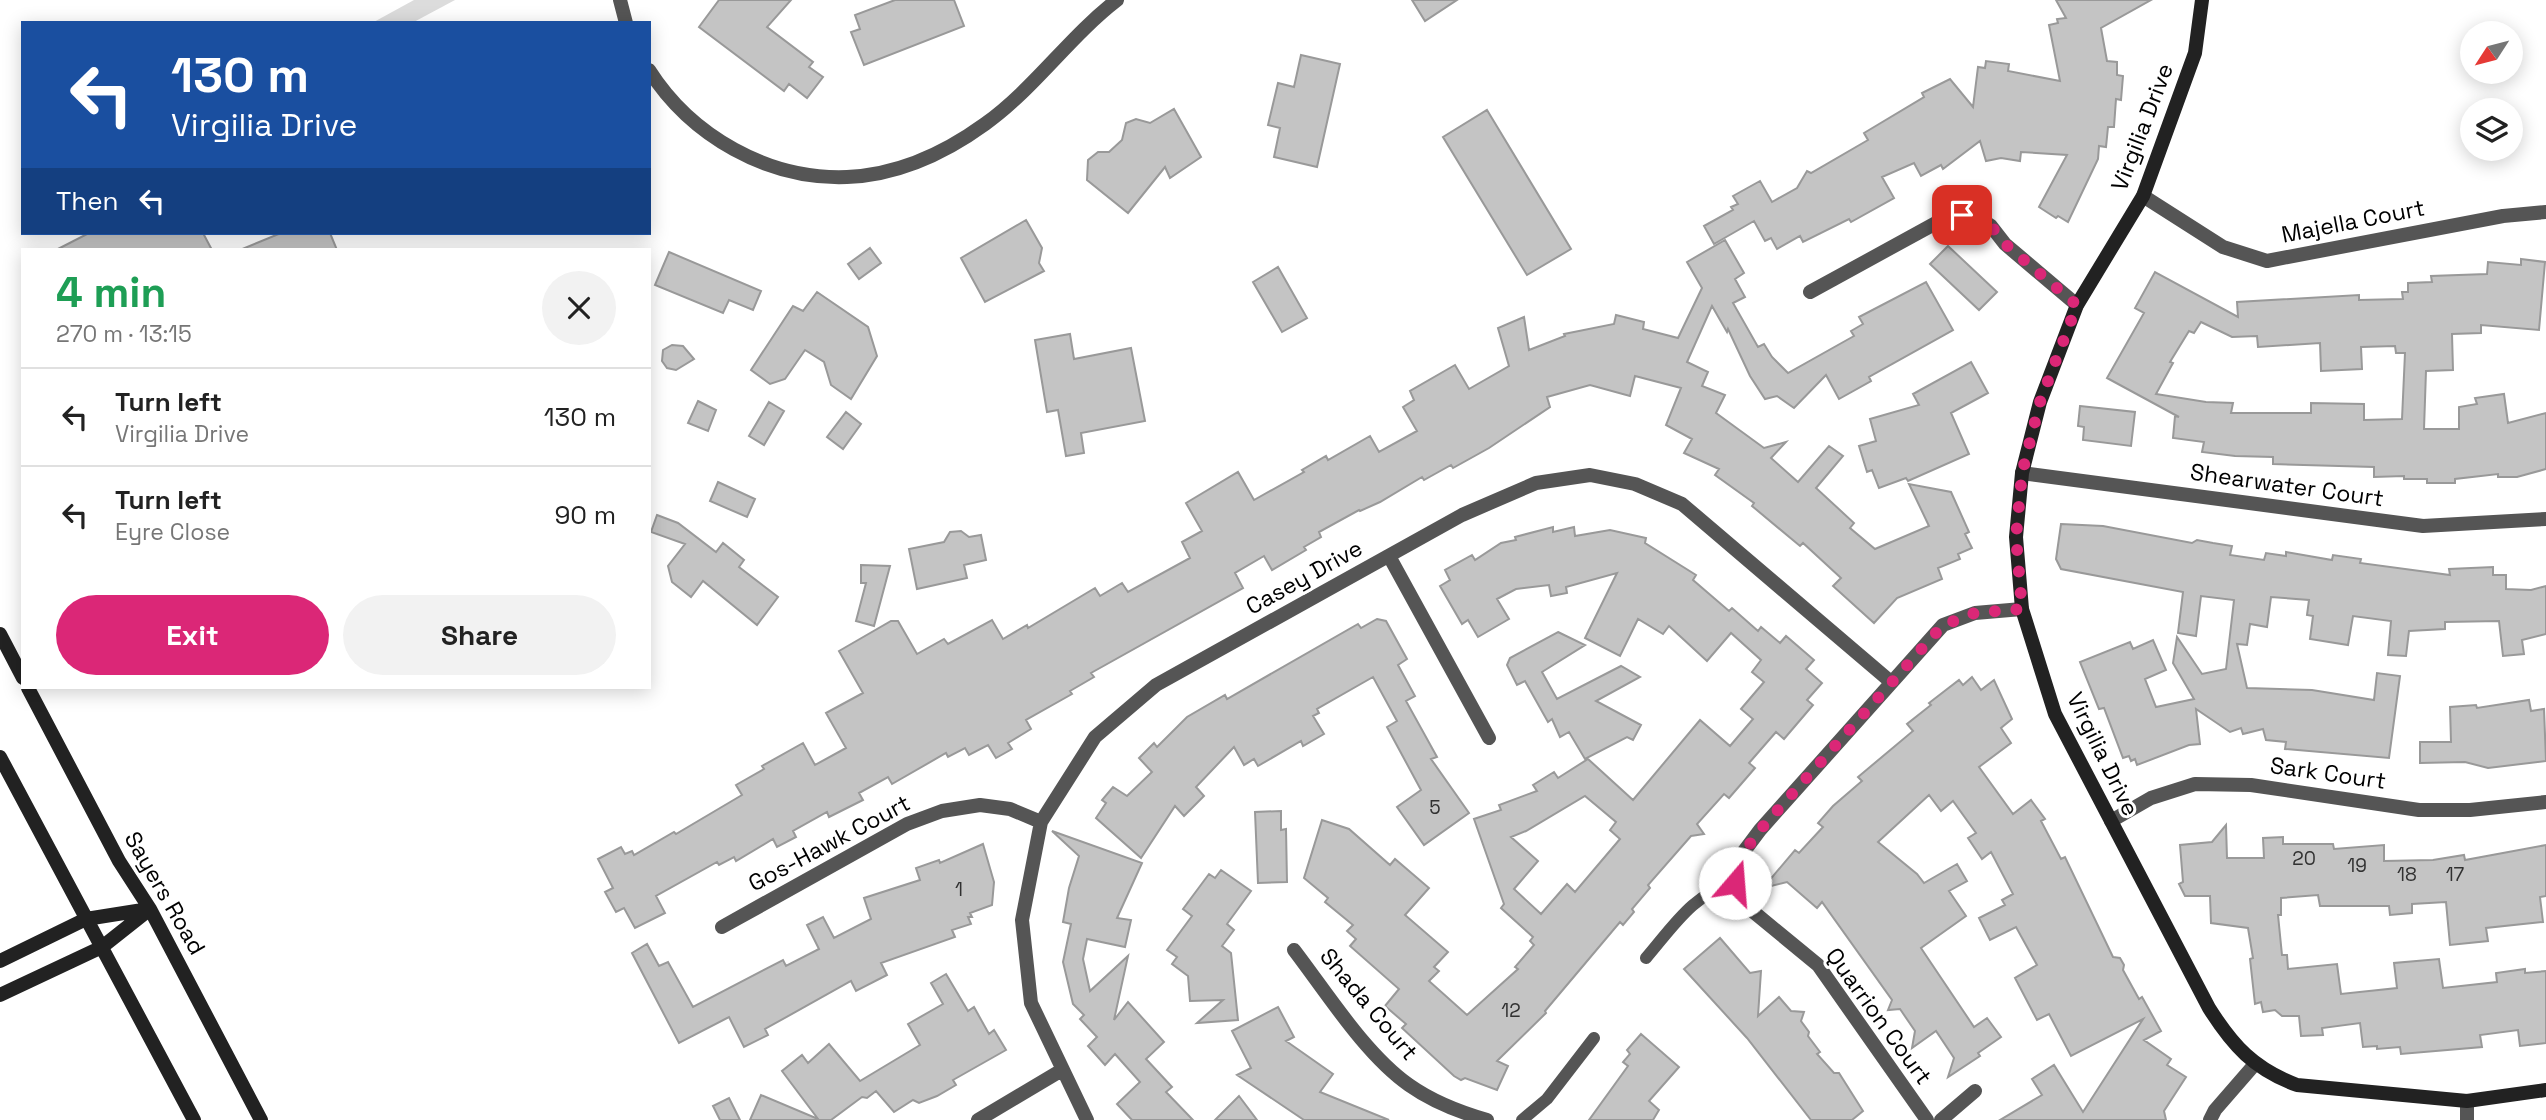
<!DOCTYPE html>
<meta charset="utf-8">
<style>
body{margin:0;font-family:"Space Grotesk",sans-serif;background:#f2f2f2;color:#222;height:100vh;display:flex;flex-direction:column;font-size:26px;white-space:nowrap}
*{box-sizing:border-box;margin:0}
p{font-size:23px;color:#767676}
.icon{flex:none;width:38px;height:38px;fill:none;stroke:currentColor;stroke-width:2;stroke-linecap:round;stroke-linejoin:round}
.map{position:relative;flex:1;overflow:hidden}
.side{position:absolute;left:21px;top:248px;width:630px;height:441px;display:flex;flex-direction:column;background:#fff;border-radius:0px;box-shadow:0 4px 18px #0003}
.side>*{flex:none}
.guide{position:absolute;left:21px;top:21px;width:630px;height:214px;border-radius:0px;box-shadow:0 4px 18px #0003;background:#1a4fa0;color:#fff;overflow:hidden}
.needle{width:46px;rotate:234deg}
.fabs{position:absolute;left:2460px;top:21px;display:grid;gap:14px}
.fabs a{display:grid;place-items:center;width:63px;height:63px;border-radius:50%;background:#fff;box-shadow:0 4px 18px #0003;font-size:35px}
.pin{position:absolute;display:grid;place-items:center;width:60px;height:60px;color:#fff;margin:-30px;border-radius:14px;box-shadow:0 4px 10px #0006}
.me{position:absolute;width:77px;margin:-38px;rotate:18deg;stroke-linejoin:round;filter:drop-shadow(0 0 5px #0008)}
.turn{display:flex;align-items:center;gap:24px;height:147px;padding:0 35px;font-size:32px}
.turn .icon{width:91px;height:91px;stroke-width:2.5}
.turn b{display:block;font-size:49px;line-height:60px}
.then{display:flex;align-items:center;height:66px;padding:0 35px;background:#0003;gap:14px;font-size:26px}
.round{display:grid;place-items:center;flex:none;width:74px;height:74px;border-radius:37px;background:#f2f2f2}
.head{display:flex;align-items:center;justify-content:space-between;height:119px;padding:0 35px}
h1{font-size:42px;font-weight:700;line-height:52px;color:#1e9e55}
.action{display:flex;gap:14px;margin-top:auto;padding:14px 35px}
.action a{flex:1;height:80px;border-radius:42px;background:#db2777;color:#fff;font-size:28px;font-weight:700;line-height:80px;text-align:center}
.action a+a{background:#f2f2f2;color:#222}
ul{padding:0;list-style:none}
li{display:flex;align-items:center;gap:21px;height:98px;padding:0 35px;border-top:2px solid #e0e0e0}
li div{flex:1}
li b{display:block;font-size:26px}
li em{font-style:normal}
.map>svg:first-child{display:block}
.green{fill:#dcdcdc}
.building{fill:#c4c4c4;stroke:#999;stroke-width:2;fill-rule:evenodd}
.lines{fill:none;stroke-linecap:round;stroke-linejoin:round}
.lane{stroke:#555;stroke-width:12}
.street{stroke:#555;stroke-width:14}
.secondary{stroke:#222;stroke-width:14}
.route{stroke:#db2777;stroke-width:12;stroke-dasharray:0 21.6}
.labels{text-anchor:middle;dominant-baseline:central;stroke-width:6;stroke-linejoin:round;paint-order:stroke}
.number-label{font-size:19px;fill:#313131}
.street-label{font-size:23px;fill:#000;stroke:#fff}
</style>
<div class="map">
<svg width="2546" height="1120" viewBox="0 0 2546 1120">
<rect width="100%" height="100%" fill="#fff"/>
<path class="green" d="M414,0H455L412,23H372Z"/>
<path class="building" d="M719,0H791L767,27L813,62L809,67L823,77L807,98L789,84L784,91L699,27Z
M895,0H954L964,26L864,65L851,32L860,29L855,15Z
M1412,0H1457L1425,21Z
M2056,0H2151L2101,28L2107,61L2117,62V75L2123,76L2121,100L2116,99L2114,127H2108L2106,147L2099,146L2098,159L2068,222L2058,216L2056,218L2039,207L2067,155L2021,152L2020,161L2001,158L1986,161L1980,141L1943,169L1941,165L1921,176L1914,163L1882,177L1894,198L1851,222L1849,219L1803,242L1800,236L1777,249L1771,238L1765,241L1754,221L1714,244L1704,226L1733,210L1731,207L1738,204L1733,196L1760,181L1772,202L1797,188L1807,171L1811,173L1868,140L1864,133L1924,97L1922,93L1950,79L1973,107L1978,67L1985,68L1986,61L2009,64L2008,71L2060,81L2049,25L2058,23L2057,19L2066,18Z
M1301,55L1340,64L1317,167L1274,157L1280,128L1268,125L1278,83L1294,87Z
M1174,109L1201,157L1170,178L1165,167L1128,213L1087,180L1088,160L1098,152H1109L1122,140L1126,123L1136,119L1150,123Z
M1487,110L1571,249L1527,275L1443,137Z
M1026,220L1042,248L1039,263L1044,271L985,302L961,258Z
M89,233H203L212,250H56Z
M281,233H330L337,250H240Z
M1725,240L1744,273L1735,279L1745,297L1733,303L1758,347L1764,344L1772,357L1788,373L1854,336L1851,331L1863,324L1859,317L1926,282L1953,330L1869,377L1871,381L1839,399L1826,375L1794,408L1777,396L1765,399L1750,376L1728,329L1727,332L1712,306L1687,362L1708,372L1702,386L1725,395L1716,413L1764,448L1786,442L1771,458L1798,482L1829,446L1843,456L1816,488L1854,523L1850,528L1875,549L1929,526L1909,484L1951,492L1969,532L1965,534L1972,548L1958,554L1960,559L1938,568L1942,579L1897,598L1874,623L1833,586L1841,578L1803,543L1800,546L1752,506L1754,503L1715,475L1719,469L1684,453L1692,439L1666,425L1681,388L1635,376L1630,396L1590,385L1547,397L1550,407L1489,448L1453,468L1451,465L1424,480L1422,477L1380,502L1360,511L1359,510L1319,532L1321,537L1304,547L1306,550L1272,570L1264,556L1235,573L1243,588L1091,673L1094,677L1070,691L1072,694L1026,720L1031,729L1008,743L1012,749L996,758L988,745L969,755L965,748L948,757L946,753L892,784L888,777L859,793L863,800L829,817L827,812L793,831L796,837L777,847L773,839L736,861L734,857L719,865L717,862L656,896L665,913L635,928L624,908L616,912L605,892L613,888L598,859L621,847L625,854L632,851L634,855L674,832L676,834L742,795L736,785L764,769L762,766L803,743L815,765L846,748L826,713L863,693L839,651L891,621H898L917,654L944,639L948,644L992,620L1003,639L1027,625L1028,628L1095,588L1100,596L1122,583L1128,592L1190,558L1182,542L1202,531L1186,503L1238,472L1254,500L1304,472L1302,470L1326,456L1328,460L1370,436L1379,452L1417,431L1403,407L1414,400L1410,391L1455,365L1469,389L1509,366L1498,328L1524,317L1529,350L1565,336L1564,334L1614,324L1616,315L1644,322L1643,329L1678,338L1702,288L1687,262Z
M1948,246L1997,292L1979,310L1930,264Z
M870,248L881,263L859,279L848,264Z
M669,252L761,291L753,310L729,300L723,313L655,285Z
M2521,259L2545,262L2539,330L2481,325V333L2452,334L2453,370L2426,371L2424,429H2459V407L2477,404L2475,398L2504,394L2508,423L2546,413V469L2517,477H2498V474L2455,479V483H2427V479H2404V476L2374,477V467L2273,464V457L2235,456L2202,452L2204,442L2173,438L2175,416L2179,417L2107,378L2144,313L2135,308L2155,272L2238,317L2237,302L2359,295V300L2403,299L2402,292H2408V283L2432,282L2431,276L2487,274L2488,262L2521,265ZM2201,322L2232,337L2257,336L2258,347L2320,343L2321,371L2362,369L2361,347L2395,346L2396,353H2405L2402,419L2364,420V404L2311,403V413H2231L2233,403L2206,402L2156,394L2173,363L2170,362L2189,331L2194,333Z
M1278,267L1307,318L1282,332L1253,282Z
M817,292L868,327L877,356L851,399L831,385L824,362L805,350L785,379L770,384L751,370L793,306L803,311Z
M1070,334L1074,359L1131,348L1145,421L1081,433L1084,453L1066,456L1058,410L1047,412L1035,340Z
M672,345L683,346L694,359L676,370L667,368L662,361L663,350Z
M1971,362L1988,393L1951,413L1969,454L1908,481L1906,478L1879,488L1872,470L1867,472L1859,446L1876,441L1870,419L1919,405L1913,394Z
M698,401L716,410L708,431L688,423Z
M769,402L784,411L764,445L749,436Z
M2080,406L2135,412L2131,446L2083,440L2084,427L2078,426Z
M846,412L861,424L843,449L827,437Z
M718,482L755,499L747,517L710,501Z
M657,515L678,523L716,552L723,543L744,560L739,567L778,597L757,625L703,581L691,597L672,582L668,566L685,544L651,532Z
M2061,524L2103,526L2192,543L2197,540L2213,543L2232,546L2230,555L2264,560L2266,553L2286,556V552L2332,560L2333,555L2361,559L2360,563L2450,575L2449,569L2493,567V575H2506V589L2531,590L2546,586V634L2522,640L2524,654L2503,656L2499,621L2445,622V629L2409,631L2406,656L2388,655L2391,621L2353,616L2348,645L2310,639L2313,616L2307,615L2309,600L2271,597L2267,627L2250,624L2247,645L2237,644L2247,688L2312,690L2374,700L2377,673L2400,676L2389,758L2285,749L2286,742L2266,740L2263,729L2243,734L2241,728L2230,732L2196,709L2200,744L2189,745L2137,765L2135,759L2131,761L2129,756L2123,758L2104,708L2099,709L2080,662L2130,642L2133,649L2153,640L2166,670L2145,679L2156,707L2194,699L2173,663L2177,637L2202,674L2226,669L2234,600L2201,596L2196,636L2178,633L2183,592L2061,569L2056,559Z
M1553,527V532L1574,527L1575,536L1610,530L1646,538L1645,543L1696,575L1693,580L1729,611L1732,608L1758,631L1761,627L1780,643L1786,636L1814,660L1806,669L1822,683L1807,700L1813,705L1784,739L1776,732L1749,763L1755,768L1729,798L1724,794L1697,824L1704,834L1691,836L1648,885L1650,888L1632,909L1634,912L1623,925L1620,922L1545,1011L1546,1013L1497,1061L1508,1066L1497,1090L1465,1078L1461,1080L1454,1076L1402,1028L1406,1024L1385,1006L1399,989L1350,946L1356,939L1347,931L1353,925L1325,902L1328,898L1304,878L1322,820L1349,829L1390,865L1395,859L1429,888L1405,915L1448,952L1434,967L1439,971L1429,981L1467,1015L1518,969L1515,967L1534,945L1530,941L1533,937L1501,908L1504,904L1474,819L1501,810L1499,805L1537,791L1533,785L1554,772L1558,778L1588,759L1633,800L1700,720L1730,746L1753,719L1741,709L1764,682L1752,672L1761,660L1731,633L1707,661L1669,626L1663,634L1638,619L1620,656L1585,638L1617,573L1566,587L1567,593L1551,596L1549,585L1516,589L1497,599L1509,619L1478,637L1468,620L1462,624L1440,586L1450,580L1445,570L1472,555L1475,560L1501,543L1516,540L1515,537ZM1585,796L1616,822L1610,830L1620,839L1575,892L1567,884L1541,914L1514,889L1538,861L1511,837L1526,831Z
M961,531L969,537L981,535L986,560L964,565L967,578L917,589L909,549L944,542L950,532Z
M861,565L890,566L874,626L856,621L866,583H861Z
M1377,619L1386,621L1407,659L1398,665L1415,696L1406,701L1437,757L1431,759L1469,813L1424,845L1397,807L1421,790L1387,727L1397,721L1373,677L1317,709L1319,713L1313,716L1324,734L1303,746L1301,741L1258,766L1254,759L1244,765L1234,747L1196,787L1204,796L1184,816L1175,806L1141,858L1096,818L1106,803L1102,800L1113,787L1127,796L1152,772L1139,758L1154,743L1157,747L1187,717L1225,695L1227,699L1358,624L1361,628Z
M1558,632L1585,645L1542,672L1557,699L1621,666L1640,677L1596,701L1641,725L1633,740L1627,737L1585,759L1569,732L1560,737L1552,719L1548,722L1525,681L1517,685L1507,665L1510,658Z
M1972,677L1981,690L1994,680L2012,719L2001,728L2011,743L1979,767L2013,814L2031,800L2045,819L2041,821L2061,859L2065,857L2113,957L2120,958L2124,965L2123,970L2139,999L2142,997L2161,1031L2144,1040L2171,1059L2167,1065L2186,1077L2164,1111L2166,1120H2000L2042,1095L2032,1079L2054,1065L2083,1112L2143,1019L2071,1056L2049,1014L2037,1020L2015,978L2037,965L2016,927L1990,940L1979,918L2005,905L2002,900L2013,894L1991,852L1982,859L1968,838L1976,833L1953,801L1941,811L1929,795L1878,842L1917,874L1924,883L1957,864L1967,881L1949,891L1966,916L1921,948L1974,1027L1987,1018L2001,1037L1978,1053L1980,1056L1948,1077L1954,1058L1936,1031L1912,1048L1915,1031L1900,1009L1888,1010L1892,1000L1822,902L1817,908L1787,882L1763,888L1795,850L1799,853L1823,827L1818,823L1833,806L1862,781L1858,777L1913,731L1907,724L1931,705L1929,703L1959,680L1963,685Z
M2529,700L2531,711L2544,709L2546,761L2488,768L2465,762L2420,763V742H2451L2450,707L2476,705L2477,708Z
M1281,811V830L1286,829L1287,882L1258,883L1255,812Z
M2226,825L2227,858H2264L2263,838L2283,837V844H2333L2334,849L2384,845V861L2433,860L2464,855L2465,860L2546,845V896L2540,897L2543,922L2486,928L2488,941L2450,945L2446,902L2412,904V913L2390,915L2389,906H2320L2318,895L2281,898V915H2278L2282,955H2287L2288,969L2337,964L2341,994L2397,988L2394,963L2439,959L2443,988L2497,982L2496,973L2525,969V973L2546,971V1043L2520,1046L2518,1030L2480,1035L2482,1047L2401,1054L2400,1047L2377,1049V1046L2363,1047L2360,1023L2322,1028L2323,1035L2301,1036L2299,1016H2282L2275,1010L2263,1012L2261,1002L2255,1004L2250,959L2253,958L2248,928L2211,923L2210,896H2185L2179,884L2183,882L2180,845L2212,842Z
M1052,831L1142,863L1117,918L1131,920L1125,947L1087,939L1083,959L1090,991L1128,956L1114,1020L1128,1002L1164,1042L1146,1059L1172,1087L1166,1092L1193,1120H1132L1117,1104L1140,1082L1115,1054L1105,1065L1088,1046L1097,1037L1080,1019L1084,1015L1073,1004L1063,962L1071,924L1063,922L1069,888L1079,856Z
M983,844L994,882L992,905L970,913L972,917H968L971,924L952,930L955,937L881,963L887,975L856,991L851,981L765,1029L768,1035L744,1047L729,1017L679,1043L632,953L647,944L659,966L668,962L693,1007L783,960L786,966L819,949L807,925L823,917L834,938L871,919L864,898L920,880L916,868L939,860L940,863Z
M1221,870L1251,891L1227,924L1234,930L1222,946L1231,953L1238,1020L1197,1023L1223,1000L1190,1001L1188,976L1172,964L1177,957L1167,950L1192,916L1183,909L1209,874L1215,878Z
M1720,938L1750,973L1761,971L1758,1016L1779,997L1791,1011L1804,1012L1801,1021L1809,1032L1808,1036L1820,1052L1817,1054L1834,1073H1839L1863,1111L1852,1120H1811L1747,1038L1684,969Z
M946,974L968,1011L974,1007L989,1034L994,1030L1006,1050L953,1080L956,1085L937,1096L919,1103L913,1100L894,1112L876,1091L867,1098L862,1097L831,1120H750L761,1095L818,1119L782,1071L802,1055L808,1063L829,1044L860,1081L920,1045L908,1024L943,1004L931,983Z
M1278,1007L1294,1037L1286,1041L1333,1074L1320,1092L1389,1120H1304L1237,1075L1251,1068L1232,1031Z
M1641,1034L1679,1067L1649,1101L1659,1110L1653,1120H1589L1628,1066L1623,1062L1630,1054L1627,1050Z
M1239,1096L1257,1120H1215Z
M729,1098L740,1120H720L713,1106Z"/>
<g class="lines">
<path class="lane" d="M1646,958C1672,928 1694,892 1735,883
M1522,1120L1547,1099L1594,1038"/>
<path class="street" d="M620,0L626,23
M649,70C691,136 768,180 847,177C897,175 945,153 985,124C1034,89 1069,37 1117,0
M2143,196L2223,247L2267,261L2503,216L2546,212
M1810,292L1947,217L1962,215L1977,217L1991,226L2005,244L2077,305
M2022,473L2423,526L2546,519
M1389,556L1489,738
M2111,821L2151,798L2195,784L2251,785L2419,810H2470L2546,802
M722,927L907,824L942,811L980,805L1010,809L1041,822
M1294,950C1327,993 1365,1054 1409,1085C1433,1102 1459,1112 1487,1120
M978,1120L1062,1070
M1087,1120L1031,1003L1022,920L1041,822L1095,737L1156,685L1462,515L1536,483L1590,475L1635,484L1682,504L1891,682
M1927,1120L1818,965L1750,909L1740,896L1735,883L1739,858L1760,830L1943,625L1975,613L2022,609
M1941,1120L1975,1091
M2210,1120L2215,1110L2255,1064
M2467,1120V1101"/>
<path class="secondary" d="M2202,0L2195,53L2143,196L2077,305L2040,402L2022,473L2016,537L2022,609L2055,714L2209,1008C2233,1046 2254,1069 2297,1085L2467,1101L2546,1090
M0,634L23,678
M28,688L119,861L150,909L261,1120
M0,757L194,1120
M0,961L86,919L149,909
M0,995L102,947L150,909"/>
</g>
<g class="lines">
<path class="route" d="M1735,883L1740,858L1760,830L1943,625L1975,613L2022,609L2016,537L2022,473L2040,402L2077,305L2005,244L1991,226L1976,217L1962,215"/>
</g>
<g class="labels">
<g class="number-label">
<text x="1435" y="807">5</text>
<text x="2304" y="858">20</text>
<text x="2357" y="865">19</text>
<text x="2407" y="874">18</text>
<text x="2455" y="874">17</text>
<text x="959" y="889">1</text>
<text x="1511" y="1010">12</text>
</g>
<g class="street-label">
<text transform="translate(2142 127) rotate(-69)">Virgilia Drive</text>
<text transform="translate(2353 221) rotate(-11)">Majella Court</text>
<text transform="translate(2287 485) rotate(8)">Shearwater Court</text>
<text transform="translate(1304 577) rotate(-29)">Casey Drive</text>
<text transform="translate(2103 754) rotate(64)">Virgilia Drive</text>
<text transform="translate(2328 773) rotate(8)">Sark Court</text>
<text transform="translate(829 843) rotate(-28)">Gos-Hawk Court</text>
<text transform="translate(165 893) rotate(60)">Sayers Road</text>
<text transform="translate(1369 1004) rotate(50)">Shada Court</text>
<text transform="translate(1879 1016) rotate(54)">Quarrion Court</text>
</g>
</g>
</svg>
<div class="fabs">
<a><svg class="needle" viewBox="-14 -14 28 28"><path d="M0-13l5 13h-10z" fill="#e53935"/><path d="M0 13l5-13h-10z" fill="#767676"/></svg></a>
<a><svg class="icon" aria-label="layers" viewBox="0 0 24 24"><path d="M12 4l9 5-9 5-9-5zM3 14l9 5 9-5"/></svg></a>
</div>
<div class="pin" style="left:1962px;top:215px;background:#d93025"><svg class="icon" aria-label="arrive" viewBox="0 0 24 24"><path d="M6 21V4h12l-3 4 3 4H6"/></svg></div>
<svg class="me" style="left:1735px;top:883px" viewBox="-20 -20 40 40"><circle r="19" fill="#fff"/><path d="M0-13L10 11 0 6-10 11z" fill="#db2777"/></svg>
<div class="guide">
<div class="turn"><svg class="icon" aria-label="left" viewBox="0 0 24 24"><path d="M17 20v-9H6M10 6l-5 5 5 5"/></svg><div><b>130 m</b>Virgilia Drive</div></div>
<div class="then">Then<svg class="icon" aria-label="left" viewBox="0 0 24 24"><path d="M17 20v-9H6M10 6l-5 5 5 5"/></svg></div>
</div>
<section class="side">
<div class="head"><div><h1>4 min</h1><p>270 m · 13:15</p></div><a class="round"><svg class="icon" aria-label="close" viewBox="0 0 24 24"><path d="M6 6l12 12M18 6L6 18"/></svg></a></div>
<ul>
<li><svg class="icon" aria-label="left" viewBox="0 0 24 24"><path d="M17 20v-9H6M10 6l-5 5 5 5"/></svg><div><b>Turn left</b><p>Virgilia Drive</p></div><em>130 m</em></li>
<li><svg class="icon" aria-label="left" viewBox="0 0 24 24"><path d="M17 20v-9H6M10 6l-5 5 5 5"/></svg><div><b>Turn left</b><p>Eyre Close</p></div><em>90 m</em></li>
</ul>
<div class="action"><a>Exit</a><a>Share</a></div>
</section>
</div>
